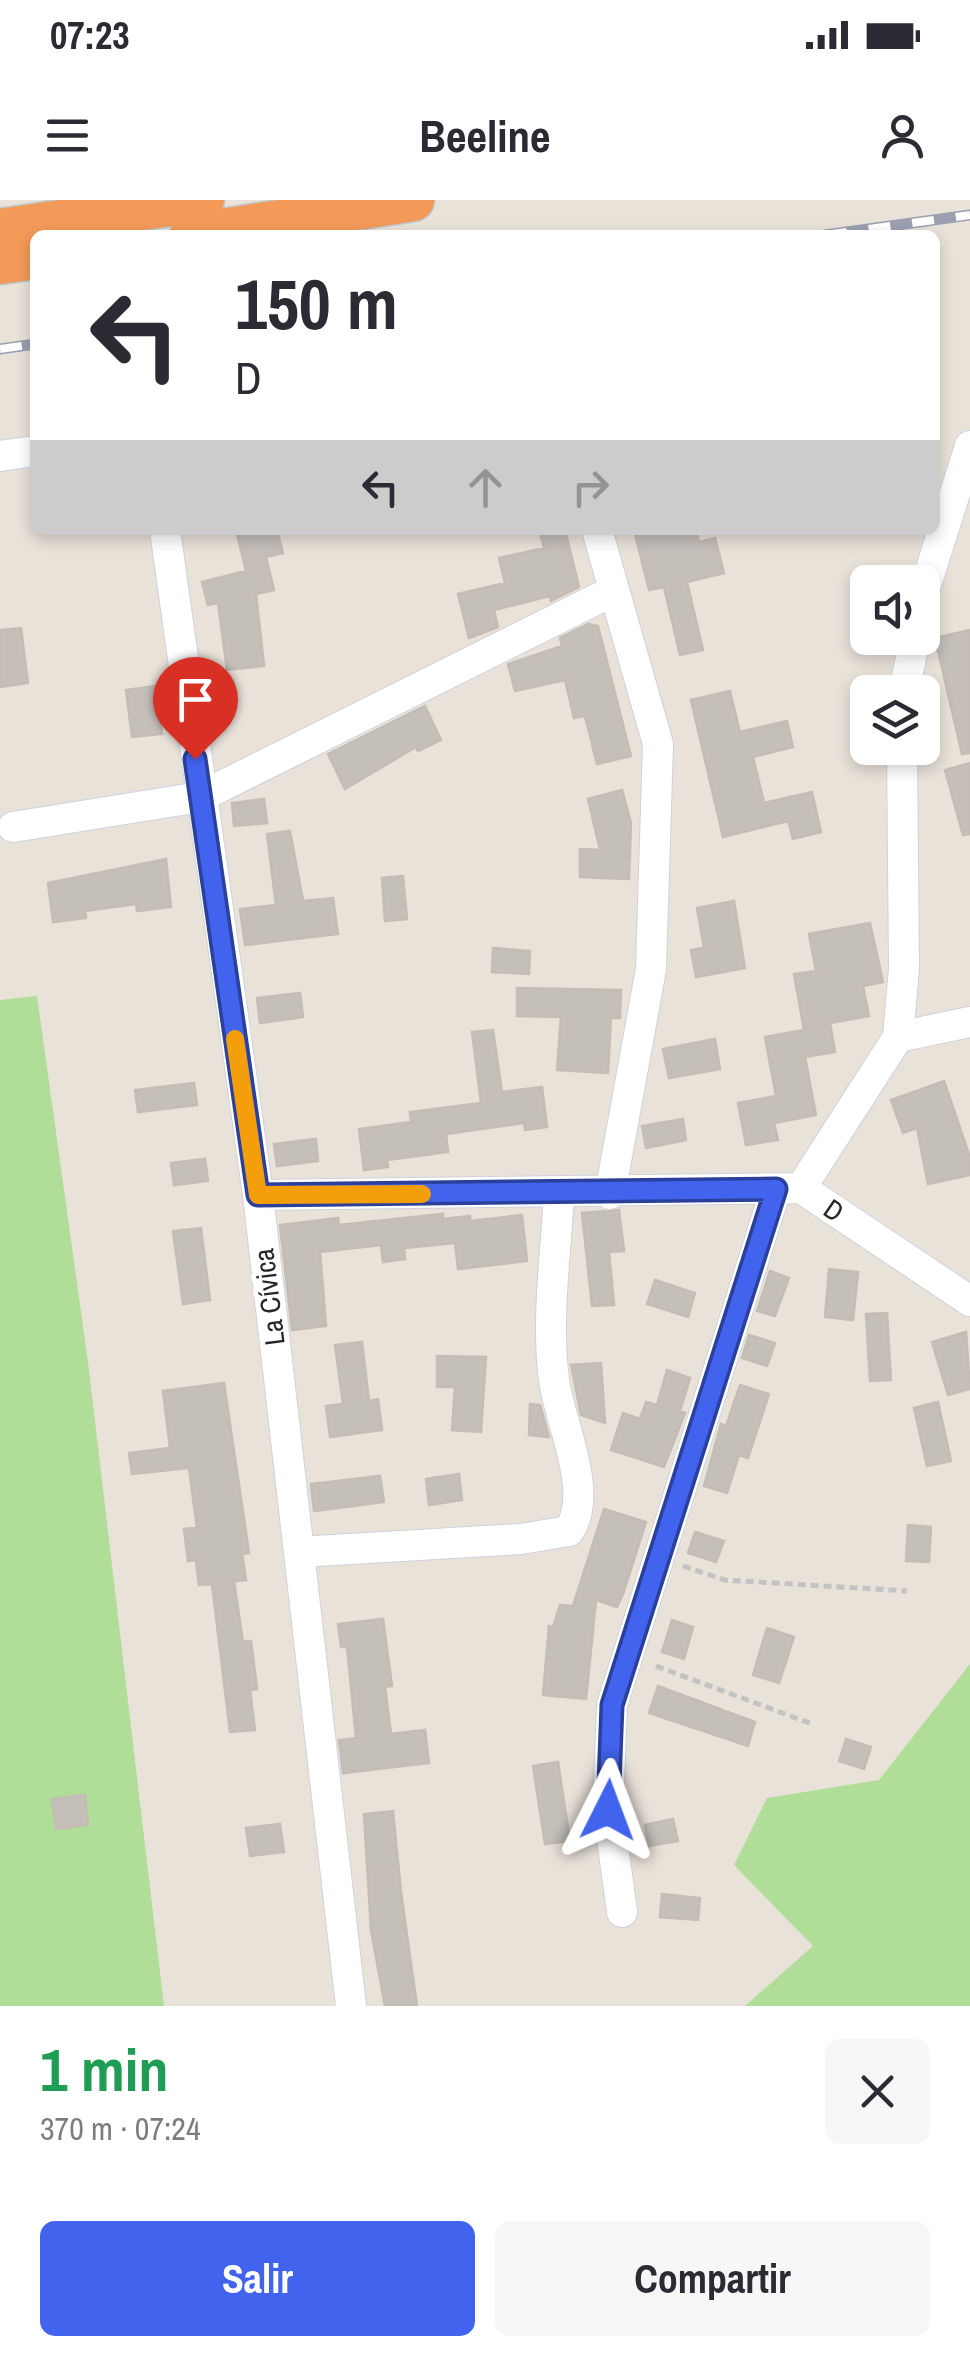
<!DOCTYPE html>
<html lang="es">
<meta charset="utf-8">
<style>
body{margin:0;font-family:"Archivo Narrow",sans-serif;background:#f7f7f7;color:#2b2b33;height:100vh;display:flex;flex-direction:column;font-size:38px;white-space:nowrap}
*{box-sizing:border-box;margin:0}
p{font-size:32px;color:#7c7c81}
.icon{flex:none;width:55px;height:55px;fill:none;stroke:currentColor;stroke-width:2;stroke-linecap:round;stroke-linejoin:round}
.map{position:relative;height:1806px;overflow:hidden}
.side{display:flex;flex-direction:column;background:#fff;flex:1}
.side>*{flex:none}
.top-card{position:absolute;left:30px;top:30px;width:910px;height:305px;border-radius:15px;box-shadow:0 5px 15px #0003;background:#fff;color:#2b2b33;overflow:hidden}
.fabs{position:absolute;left:850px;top:365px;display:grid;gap:20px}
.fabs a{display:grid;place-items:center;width:90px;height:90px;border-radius:15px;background:#fff;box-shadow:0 5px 15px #0003;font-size:50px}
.pin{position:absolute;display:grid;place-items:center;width:85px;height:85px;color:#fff;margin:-102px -42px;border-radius:50% 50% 50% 0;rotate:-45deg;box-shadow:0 0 10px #0007}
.pin .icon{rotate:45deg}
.me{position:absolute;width:110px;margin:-55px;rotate:3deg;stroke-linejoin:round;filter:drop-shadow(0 0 8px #0008)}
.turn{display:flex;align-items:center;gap:35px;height:210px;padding:0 40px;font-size:45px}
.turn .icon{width:130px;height:130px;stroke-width:2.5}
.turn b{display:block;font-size:70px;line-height:85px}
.lanes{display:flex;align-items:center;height:95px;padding:0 40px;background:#0003;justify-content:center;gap:50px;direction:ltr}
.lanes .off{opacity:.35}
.round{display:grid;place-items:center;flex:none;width:105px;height:105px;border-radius:15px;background:#f7f7f7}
.summary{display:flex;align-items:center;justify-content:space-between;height:170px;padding:0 40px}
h1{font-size:60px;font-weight:700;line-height:75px;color:#1e9e55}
.primary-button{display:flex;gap:20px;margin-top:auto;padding:20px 40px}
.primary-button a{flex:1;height:115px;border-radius:15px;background:#4163ed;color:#fff;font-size:40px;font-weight:700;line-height:115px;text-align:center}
.primary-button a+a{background:#f7f7f7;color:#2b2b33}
.status{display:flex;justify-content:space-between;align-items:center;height:70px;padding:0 50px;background:#fff;direction:ltr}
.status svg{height:28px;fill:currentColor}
header{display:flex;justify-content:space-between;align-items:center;height:130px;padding:0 40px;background:#fff;font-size:45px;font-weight:700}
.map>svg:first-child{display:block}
.green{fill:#b0dd98}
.building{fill:#c4bfb9;stroke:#c3bdb3;stroke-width:2.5}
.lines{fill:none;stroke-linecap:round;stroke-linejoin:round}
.minor-casing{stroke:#ced2df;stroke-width:32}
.highway-casing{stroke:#c3c3c3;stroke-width:45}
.path{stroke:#c3c3c3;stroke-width:5;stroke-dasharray:8 5;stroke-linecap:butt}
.minor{stroke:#fff;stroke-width:30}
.highway{stroke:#f39a59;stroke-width:42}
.rail-casing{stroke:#9c9fb0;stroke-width:11}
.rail{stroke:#fff;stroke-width:8;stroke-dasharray:22;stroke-linecap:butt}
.route-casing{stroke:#2a409a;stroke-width:25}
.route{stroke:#4163ed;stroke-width:18}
.slow{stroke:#f59e0b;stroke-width:18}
.labels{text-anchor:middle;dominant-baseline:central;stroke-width:10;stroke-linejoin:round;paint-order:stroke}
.street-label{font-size:28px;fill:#272727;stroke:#fff}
</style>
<div class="status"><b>07:23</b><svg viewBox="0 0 49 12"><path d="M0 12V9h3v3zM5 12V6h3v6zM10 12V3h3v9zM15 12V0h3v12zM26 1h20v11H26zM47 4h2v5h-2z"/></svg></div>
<header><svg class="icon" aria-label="menu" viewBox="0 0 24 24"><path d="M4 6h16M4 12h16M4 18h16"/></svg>Beeline<svg class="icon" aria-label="person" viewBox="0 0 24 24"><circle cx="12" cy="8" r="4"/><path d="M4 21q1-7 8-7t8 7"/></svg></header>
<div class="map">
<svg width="970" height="1806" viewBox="0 0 970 1806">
<rect width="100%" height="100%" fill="#e9e2d9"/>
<path class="green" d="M37,796L88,1162L164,1806H0V800Z
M970,1464V1806H745L813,1746L734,1665L767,1598L879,1580Z"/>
<path class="building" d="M236,330H277L283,353L266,357L274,390L256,394L264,466L227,470L218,403L208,405L202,382L246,371Z
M539,330H565L579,387L551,401L550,396L494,410L498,427L469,438L458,394L505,383L499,358L544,348Z
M634,330H696L699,342L715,338L724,373L687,382L703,450L680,455L664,387L649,390Z
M588,424L598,426L631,556L597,564L585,516L574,518L565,480L515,491L508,464L562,446L560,438Z
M21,428L28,483L0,487V430Z
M970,430V553L962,554L935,438Z
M156,486L162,534L132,537L126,490Z
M730,491L740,532L787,521L793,547L753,557L764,603L812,592L821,632L793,639L788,621L723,637L691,500Z
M425,506L441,540L418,551L416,547L345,589L328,554Z
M970,563V634L963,635L945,570Z
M622,590L631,623L629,679L580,677V649L600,650L588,599Z
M264,599L267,623L234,626L232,603Z
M290,631L303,701L333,698L338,734L245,745L240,709L276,705L267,634Z
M166,659L171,707L137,711L136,704L85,711L86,718L53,722L48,683Z
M403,676L407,719L385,721L382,678Z
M734,701L745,768L696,777L691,750L704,748L697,708Z
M870,723L883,782L863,786L869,816L830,823L835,852L805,857L816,915L774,923L778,940L746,945L738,903L776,896L765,837L804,830L794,774L816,771L809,734Z
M493,748L530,751L529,774L492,772Z
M517,788L621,790L620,818H611L608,873L557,870L561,817L517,816Z
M300,793L303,817L260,823L257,798Z
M493,830L502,892L542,887L547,927L525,930L524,923L446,934L448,952L387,960L388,967L364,970L359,929L411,922L410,912L481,903L472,832Z
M715,839L720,869L669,878L663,849Z
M944,881L970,957V975L928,984L917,928L903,933L891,900Z
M194,883L197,905L138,912L135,890Z
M683,919L686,940L646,948L642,926Z
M316,939L318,961L277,966L274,944Z
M205,959L208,981L174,985L171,963Z
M619,1010L624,1051L609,1052L614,1105L592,1106L582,1013Z
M443,1014V1019L470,1016V1021L522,1015L527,1061L458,1069L455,1043L404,1048L405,1059L383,1062L381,1045L320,1052L326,1126L292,1130L280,1025L338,1018L339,1025Z
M201,1028L210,1100L183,1104L173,1031Z
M829,1069L858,1072L853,1120L825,1117Z
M770,1071L789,1078L775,1116L757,1111Z
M655,1080L695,1093L688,1117L647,1104Z
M887,1113L891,1180L870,1181L866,1114Z
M966,1132L970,1189L948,1195L932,1142Z
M749,1135L775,1143L767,1166L742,1158Z
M362,1142L369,1201L378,1199L382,1230L330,1237L326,1206L343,1204L335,1145Z
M437,1156L486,1157L481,1232L452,1230L455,1187H437Z
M601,1163L605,1223L581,1215L571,1165Z
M667,1170L690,1178L680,1211L685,1213L664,1267L611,1250L623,1213L640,1219L646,1202L657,1205Z
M224,1183L249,1353L242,1354L246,1380L234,1381L243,1442L251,1441L257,1489L250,1490L255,1530L230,1532L212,1384L199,1385L196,1360L188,1361L184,1329L197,1328L189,1268L132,1274L129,1253L170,1248L163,1191Z
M740,1185L769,1194L748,1258L739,1255L727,1293L704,1286L721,1224L726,1226Z
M938,1202L951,1261L927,1266L914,1208Z
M530,1204L540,1205L549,1237L529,1235Z
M459,1274L462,1300L429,1305L426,1279Z
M380,1276L384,1302L314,1311L311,1284Z
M604,1309L646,1322L623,1394L617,1407L596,1400L586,1499L543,1495L549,1426L553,1427L560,1405L573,1406Z
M908,1325L931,1327L929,1362L906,1361Z
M695,1332L724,1341L716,1362L688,1353Z
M383,1419L392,1486L385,1487L391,1534L425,1530L429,1563L343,1573L339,1540L356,1538L347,1447H341L338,1424Z
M672,1420L693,1427L684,1459L662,1452Z
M767,1428L794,1437L779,1483L753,1475Z
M658,1486L755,1522L748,1546L649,1513Z
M846,1539L871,1547L864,1569L839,1561Z
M558,1562L570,1641L545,1644L533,1566Z
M85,1595L88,1625L56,1629L52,1599Z
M393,1611L401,1692L417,1806H385L371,1730L364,1614Z
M673,1619L678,1641L649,1646L645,1625Z
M280,1624L284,1652L250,1656L246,1628Z
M662,1694L700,1698L698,1720L660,1717Z"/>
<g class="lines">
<defs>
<path id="minor" d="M0,256L35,251
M165,330L258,995L351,1806
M597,330L658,544L651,769L610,994
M922,397L970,246
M904,492L915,438
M13,627L200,597L611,392
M898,837L970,822
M801,988L898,837L904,769L902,548
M258,995L801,988L970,1101
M299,1352L521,1339L569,1331C595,1292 559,1221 554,1180C546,1120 556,1054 559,993
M622,1712L608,1609L612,1505L776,989"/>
<path id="highway" d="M0,30L203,0
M191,35L413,0
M0,63L35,58"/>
</defs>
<use href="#minor" class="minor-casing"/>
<use href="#highway" class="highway-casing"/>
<path class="path" d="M683,1366L725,1380L907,1391
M656,1466L812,1524"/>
<use href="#minor" class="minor"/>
<use href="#highway" class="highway"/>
<defs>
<path id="rail" d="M825,35L970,15
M0,149L35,144"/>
</defs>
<use href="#rail" class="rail-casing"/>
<use href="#rail" class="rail"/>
</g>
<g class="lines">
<defs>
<path id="route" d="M195,559L258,995L776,989L612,1505L608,1610"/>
</defs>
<use href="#route" class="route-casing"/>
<use href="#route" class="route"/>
<path class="slow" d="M235,839L258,995L422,994"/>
</g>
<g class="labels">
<g class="street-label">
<text transform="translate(834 1010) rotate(34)">D</text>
<text transform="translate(269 1097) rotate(-97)">La Cívica</text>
</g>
</g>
</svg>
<div class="fabs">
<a><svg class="icon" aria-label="sound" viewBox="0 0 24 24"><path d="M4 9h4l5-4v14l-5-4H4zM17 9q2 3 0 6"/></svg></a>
<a><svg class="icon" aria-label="layers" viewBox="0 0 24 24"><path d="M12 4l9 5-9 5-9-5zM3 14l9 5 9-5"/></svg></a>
</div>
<div class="pin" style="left:195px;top:559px;background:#d93025"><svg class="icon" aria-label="arrive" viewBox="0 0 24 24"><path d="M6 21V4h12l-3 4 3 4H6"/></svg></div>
<svg class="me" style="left:608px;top:1610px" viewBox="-20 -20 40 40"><path d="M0-17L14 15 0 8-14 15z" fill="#4163ed" stroke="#fff" stroke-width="4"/></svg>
<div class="top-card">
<div class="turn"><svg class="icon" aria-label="left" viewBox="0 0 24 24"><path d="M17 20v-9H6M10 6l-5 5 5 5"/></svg><div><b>150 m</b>D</div></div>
<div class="lanes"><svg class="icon" aria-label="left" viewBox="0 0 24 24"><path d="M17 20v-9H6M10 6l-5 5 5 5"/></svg><svg class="icon off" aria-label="ahead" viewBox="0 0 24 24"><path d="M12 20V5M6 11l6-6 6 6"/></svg><svg class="icon off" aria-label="right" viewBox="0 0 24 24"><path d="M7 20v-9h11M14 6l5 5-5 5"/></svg></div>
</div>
</div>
<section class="side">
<div class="summary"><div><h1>1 min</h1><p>370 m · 07:24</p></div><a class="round"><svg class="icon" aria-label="close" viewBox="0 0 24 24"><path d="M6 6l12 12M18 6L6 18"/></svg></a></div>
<div class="primary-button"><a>Salir</a><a>Compartir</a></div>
</section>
